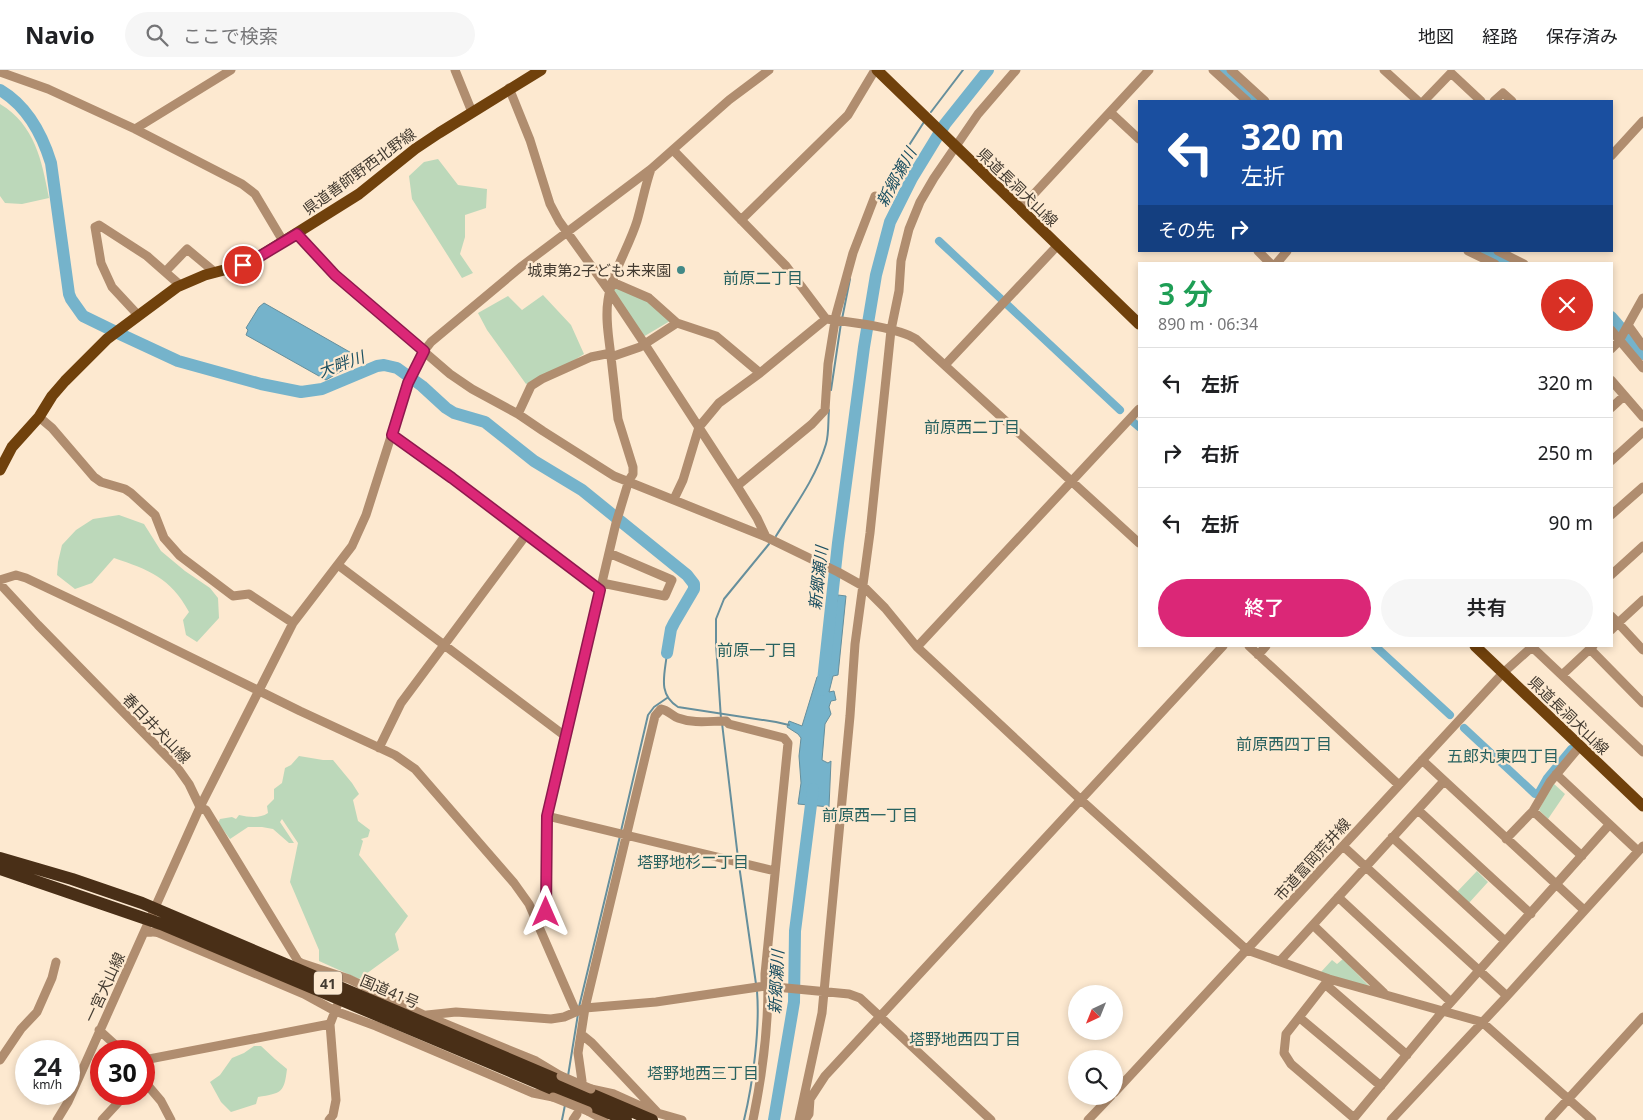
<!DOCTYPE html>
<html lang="ja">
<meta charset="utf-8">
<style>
body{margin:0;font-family:"Noto Sans","Noto Sans JP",sans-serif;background:#f6f6f6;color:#202124;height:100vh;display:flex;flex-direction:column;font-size:19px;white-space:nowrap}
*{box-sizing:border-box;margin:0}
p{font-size:16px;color:#757577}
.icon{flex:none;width:28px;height:28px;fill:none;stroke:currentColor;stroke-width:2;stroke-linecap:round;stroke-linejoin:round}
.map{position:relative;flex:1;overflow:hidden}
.sheet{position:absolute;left:1138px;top:192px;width:475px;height:385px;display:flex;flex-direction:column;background:#fff;border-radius:0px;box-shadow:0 2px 8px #0003}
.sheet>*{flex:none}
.guide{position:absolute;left:1138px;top:30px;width:475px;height:152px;border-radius:0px;box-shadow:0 2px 8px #0003;background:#1a4fa0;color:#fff;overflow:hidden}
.needle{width:32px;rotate:223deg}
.tools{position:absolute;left:1068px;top:915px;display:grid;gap:10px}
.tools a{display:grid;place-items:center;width:55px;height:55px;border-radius:50%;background:#fff;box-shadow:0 2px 8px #0003;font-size:25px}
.speed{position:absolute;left:15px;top:970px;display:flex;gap:10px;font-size:25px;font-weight:700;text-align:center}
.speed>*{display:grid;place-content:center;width:65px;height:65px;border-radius:50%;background:#fff;box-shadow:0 2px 8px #0003;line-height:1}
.speed small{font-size:12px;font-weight:400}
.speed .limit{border:8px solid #d22;background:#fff;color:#111}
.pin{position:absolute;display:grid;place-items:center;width:42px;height:42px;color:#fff;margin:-21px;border:2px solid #fff;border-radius:50%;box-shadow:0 1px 5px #0007}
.me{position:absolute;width:55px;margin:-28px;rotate:0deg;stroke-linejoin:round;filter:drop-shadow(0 0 4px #0008)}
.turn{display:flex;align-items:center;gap:18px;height:105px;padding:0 20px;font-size:22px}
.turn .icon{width:65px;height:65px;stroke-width:2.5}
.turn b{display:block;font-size:35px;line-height:42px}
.then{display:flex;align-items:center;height:48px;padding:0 20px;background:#0003;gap:10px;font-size:19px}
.round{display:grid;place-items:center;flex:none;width:52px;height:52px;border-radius:26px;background:#f6f6f6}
.headline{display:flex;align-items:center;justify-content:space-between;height:85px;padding:0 20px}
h1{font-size:30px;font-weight:600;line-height:38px;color:#1e9e55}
.primary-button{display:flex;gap:10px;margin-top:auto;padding:10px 20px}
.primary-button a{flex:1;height:58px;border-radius:30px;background:#db2777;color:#fff;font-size:20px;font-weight:600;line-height:58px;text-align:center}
.primary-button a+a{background:#f6f6f6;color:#202124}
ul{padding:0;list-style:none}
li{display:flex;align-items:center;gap:15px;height:70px;padding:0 20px;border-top:1px solid #e0e0e0}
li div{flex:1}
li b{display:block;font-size:19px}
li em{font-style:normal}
header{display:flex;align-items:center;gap:30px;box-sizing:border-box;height:70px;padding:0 25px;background:#fff;border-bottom:1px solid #e0e0e0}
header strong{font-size:24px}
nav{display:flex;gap:28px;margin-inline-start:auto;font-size:18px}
.search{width:350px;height:45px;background:#f6f6f6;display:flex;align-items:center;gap:12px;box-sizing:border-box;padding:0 18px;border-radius:28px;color:#757577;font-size:19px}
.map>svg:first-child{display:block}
.green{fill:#bcd8ba}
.water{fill:#75b3cb;stroke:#668f9c}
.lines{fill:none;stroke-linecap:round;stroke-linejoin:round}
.stream{stroke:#668f9c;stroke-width:2}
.canal{stroke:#75b3cb;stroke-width:8}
.river{stroke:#75b3cb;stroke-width:12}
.minor{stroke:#b08d6f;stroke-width:9}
.major{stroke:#70410c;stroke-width:11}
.highway{stroke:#492f17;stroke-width:12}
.minor-bridge{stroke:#b08d6f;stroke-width:9}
.route-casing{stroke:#8e194d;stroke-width:12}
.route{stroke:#db2777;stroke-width:9}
.poi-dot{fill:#428987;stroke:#fde9d0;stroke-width:2}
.labels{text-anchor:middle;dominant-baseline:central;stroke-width:4.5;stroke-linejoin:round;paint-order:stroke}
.shield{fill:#fde9d0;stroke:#7a6e60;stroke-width:1}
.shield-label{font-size:14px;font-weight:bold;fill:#423a30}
.street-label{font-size:15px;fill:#423a30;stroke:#fde9d0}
.poi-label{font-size:15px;fill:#423a30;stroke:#fde9d0;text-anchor:end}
.water-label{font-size:16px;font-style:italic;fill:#1b4f61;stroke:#fde9d0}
.neighbourhood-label{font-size:16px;fill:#286260;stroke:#fde9d0}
</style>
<header>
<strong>Navio</strong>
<div class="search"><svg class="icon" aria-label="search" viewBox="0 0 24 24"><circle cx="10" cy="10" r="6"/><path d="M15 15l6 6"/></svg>ここで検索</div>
<nav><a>地図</a><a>経路</a><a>保存済み</a></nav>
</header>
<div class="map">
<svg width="1643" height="1050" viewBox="0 0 1643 1050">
<rect width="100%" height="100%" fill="#fde9d0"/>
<path class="green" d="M0,34C35,55 42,91 49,128L22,134L5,133L0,126Z
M438,89L458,115L487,119L486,138L465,145V167L460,184L473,203L462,208L412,129L409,106L424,92Z
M614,216L650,231L670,251L643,267L612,221Z
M543,225L571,255L584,284L560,299L526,314L487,260L478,243L508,226L522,240Z
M119,445L144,454L161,481L185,501L210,518L218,528L219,548L197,572L186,565L183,550L189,542C170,507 149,500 114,488L92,513L75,519L57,505L58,492L62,475L76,460L93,449Z
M299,686L323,690H333L352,713L359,724L353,730L358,751L370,760L368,767L361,769L363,771L359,785L408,846L395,864L399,880L359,909L319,891V880L290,812L298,773L282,749L280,752L294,773H289L273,759L262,757H248L230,769L218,753L220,749L232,747L236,749L239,745C249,747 259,749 268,743L267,736L274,729V719L282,713L285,698L291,695Z
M1553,713L1565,724L1548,749L1539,740Z
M1477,801L1488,812L1468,834L1456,823Z
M1343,889L1371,918L1320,903L1332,890L1337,894Z
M254,976H261L275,989L287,999C284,1023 282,1023 258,1027L256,1034L231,1042L221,1032L210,1012L220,1005L232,988L244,983Z"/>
<path class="water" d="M264,233L362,289L326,310L246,265L248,260L246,258L259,237Z
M838,525L846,526L838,605L833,606L829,622L834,621L836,630L831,631L829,637L831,644L825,654L822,690L828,693L831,691L829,737L798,734L801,713L799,686L801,668L798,664L787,657L789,651L802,656L817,607L826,603L830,579L831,561Z"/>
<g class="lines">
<path class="stream" d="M931,42L963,0
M878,129L888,108L924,52
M842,249L850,209
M831,320L841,253
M776,466C794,437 816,408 826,374C829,364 828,351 829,340
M667,583C665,604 657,624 678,637L776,652L789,655
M721,649L716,574V549L724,529L769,474
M722,653L738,788
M621,761L648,645L654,637L667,628
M739,795L756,914
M579,937L620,766
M568,1006L578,944
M562,1050L565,1035
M744,1050C753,1013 760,959 757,921"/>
<path class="canal" d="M939,171L1120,340
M1132,351L1139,357
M1375,576L1450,645
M1464,658L1535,724H1538L1547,708L1571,679"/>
<path class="river" d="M1222,0L1254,31
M0,20C27,36 42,64 51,93L69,224L71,229L83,246L122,265L178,291L261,314L301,322L322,319L377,296L384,295L397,298L422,316L446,338L454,343L485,352L534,391L582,420L687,505L694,514V519L674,553L671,559L667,583
M1482,181L1507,194
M1611,247L1643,284
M822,620L838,473L864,277L876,205L890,152L912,108L945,54L988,0
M774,1050L794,932L795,861L813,719"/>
<path class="minor" d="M455,0L472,42
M1213,0L1247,31
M1231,0L1265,31
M1384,0L1418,31
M0,2L48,19L135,59L242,114L255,124L283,171
M509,18L530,70L550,134L559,151L610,222L644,273L737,416L757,448L766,467
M1424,31L1451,3L1481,31
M1494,31L1503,23L1512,31
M1110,42L1139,69
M135,59L231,0
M673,80L786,196L826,249C850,252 897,257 916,269L1139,473
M1611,86L1643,51
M1020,139L1149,0
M741,150L848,45L875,0
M297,163L335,205L450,304L472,319L518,344L543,361L614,406L766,467L838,502L863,516L885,538L917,577L1081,730L1247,880L1329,909L1482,952L1592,1050
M1258,181L1271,194
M1468,181L1495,194
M1498,181L1524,194
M1276,194L1287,181
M165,202L187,179L211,199L214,203
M612,212L649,228L677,253L716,266L760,303
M138,245L112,217L101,193L95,157L99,155L147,186L180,215
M1628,255L1643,276
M1611,260L1643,298
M1611,279L1619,271L1643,228
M611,287C609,268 605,249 608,230C612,202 629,177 637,151C642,134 645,116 651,99
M945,295L1057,176
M1611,310L1643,347
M1611,338L1624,326
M518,344L531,316L542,309L591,287L611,283
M39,347L52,358L94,407L101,412L125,419L131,423L155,445L164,468L180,486L233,526L249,524L293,553
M392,365C462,415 531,468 600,520
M1611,391L1643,362
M737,416L812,354L825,340L828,294L836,245L853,183L875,126
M674,429L683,410L699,357L719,333L760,303L826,249
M1611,445L1643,417
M338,495L565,666
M1611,505L1643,476
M0,510L16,505L26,508L119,552L300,641L395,685L415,699L514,813L529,834L576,942
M602,513L665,526L672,510L609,483
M0,514L38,555L177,697L189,714L200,737L68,1032L57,1050
M1611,546L1618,553L1643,530
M1611,560L1618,553L1643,580
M1249,576L1399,715
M1531,576L1643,682
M917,577L1139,339
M1590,579L1643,633
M1258,585L1266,576
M1562,605L1593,576
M379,678L401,633L526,465
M1422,690L1584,840
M1556,704L1638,781
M1418,740L1531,844
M1533,741L1582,786
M547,746L775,801
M1392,767L1505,871
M1506,769L1533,741L1550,712L1580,676
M1343,776L1507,926
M1338,827L1451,932
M536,850L544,847L546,842L547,746L616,453L629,410L633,404V397L618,349L611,287L640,277L677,253
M1313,855L1384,923
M145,862C150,863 153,861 159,863L304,924L335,941L376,956L533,1023L553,1027
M1280,891L1444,711
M1329,909L1286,964L1284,983L1291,994L1354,1048L1443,941L1609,755
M1325,914L1407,985
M427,945L456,942L551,949L564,947L585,938L656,932L765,916L849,924L860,928L991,1050
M1300,948L1381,1016
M99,960L122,981
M581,964L592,973L658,1043
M0,990L21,959L37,942L52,908L56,892
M144,990L330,954
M561,1006L536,991L424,945L349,909L301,893L298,891L206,740L200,737L293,553L352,476L366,445L408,313L424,281L431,272L522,196L651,99L729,30L769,0
M144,1011L161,1031L171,1050
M582,1011L578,983L585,938L655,646L661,639C668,640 672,646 678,648C694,654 710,651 726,651L729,654L784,668L788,673L765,904V916
M591,1019L614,1024L654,1042L682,1050
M1114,1023L1503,603L1533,576
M588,1041L604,1050
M102,1050L126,1024
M329,1050L333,1045L336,1030L330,954L337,936
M573,1050L577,1044
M753,1050C762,1006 768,961 768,916
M799,1050L822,943L850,646L855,574L870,463L891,260L899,221L901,191L909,159L920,132L934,108L978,44L1016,0
M805,1050L809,1044L810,1029L825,1006L1223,576
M1088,1050L1111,1026
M1391,1050L1507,926L1643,776
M1549,1050L1643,947"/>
<path class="major" d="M877,0L1139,254
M0,400L12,377L39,347L52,326L65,311L107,269L177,217L205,205L243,195L257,188L359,124L415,79L439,63L541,0
M1475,576L1643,736"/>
<path class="highway" d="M0,788L72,809L142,833L652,1050
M0,799L161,854L626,1050"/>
<path class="minor-bridge" d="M561,1006L591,1019
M553,1027L588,1041"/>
</g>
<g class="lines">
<defs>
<path id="route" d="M243,195L257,188L297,164L335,205L424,281L408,313L392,365L452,408L600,520L547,746L546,842"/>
</defs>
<use href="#route" class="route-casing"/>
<use href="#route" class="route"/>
</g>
<circle class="poi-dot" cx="681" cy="200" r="5"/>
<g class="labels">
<rect class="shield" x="314" y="901.5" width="28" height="23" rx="4"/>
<g class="shield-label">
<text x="328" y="913">41</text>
</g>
<g class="street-label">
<text transform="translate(359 101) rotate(-36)">県道善師野西北野線</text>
<text transform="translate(1018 117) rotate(44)">県道長洞犬山線</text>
<text transform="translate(1569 645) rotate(44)">県道長洞犬山線</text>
<text transform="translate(157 658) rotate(46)">春日井犬山線</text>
<text transform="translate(1312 789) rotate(-48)">市道富岡荒井線</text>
<text transform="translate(104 917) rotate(-65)">一宮犬山線</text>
<text transform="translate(390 921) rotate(23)">国道41号</text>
</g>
<g class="poi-label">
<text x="671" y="200">城東第2子ども未来園</text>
</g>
<g class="water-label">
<text transform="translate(896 107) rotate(-61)">新郷瀬川</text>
<text transform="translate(341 294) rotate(-20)">大畔川</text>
<text transform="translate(818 508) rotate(-84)">新郷瀬川</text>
<text transform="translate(776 912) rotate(-87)">新郷瀬川</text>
</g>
<g class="neighbourhood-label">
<text x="763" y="208">前原二丁目</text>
<text x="972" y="357">前原西二丁目</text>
<text x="757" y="580">前原一丁目</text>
<text x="1284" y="674">前原西四丁目</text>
<text x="1503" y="686">五郎丸東四丁目</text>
<text x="870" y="745">前原西一丁目</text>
<text x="693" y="792">塔野地杉二丁目</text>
<text x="965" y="969">塔野地西四丁目</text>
<text x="703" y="1003">塔野地西三丁目</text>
</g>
</g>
</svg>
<div class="tools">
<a><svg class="needle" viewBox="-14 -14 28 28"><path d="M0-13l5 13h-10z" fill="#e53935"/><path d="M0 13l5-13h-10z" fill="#757577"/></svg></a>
<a><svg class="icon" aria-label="search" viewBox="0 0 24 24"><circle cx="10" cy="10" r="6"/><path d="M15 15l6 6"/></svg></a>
</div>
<div class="speed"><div>24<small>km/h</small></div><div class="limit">30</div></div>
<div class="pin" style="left:243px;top:195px;background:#d93025"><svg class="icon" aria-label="arrive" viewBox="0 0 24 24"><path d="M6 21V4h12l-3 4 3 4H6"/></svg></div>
<svg class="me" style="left:546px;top:842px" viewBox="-20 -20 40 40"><path d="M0-17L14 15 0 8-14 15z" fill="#db2777" stroke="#fff" stroke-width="4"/></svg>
<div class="guide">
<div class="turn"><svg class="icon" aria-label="left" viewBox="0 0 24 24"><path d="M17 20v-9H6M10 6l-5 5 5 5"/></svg><div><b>320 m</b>左折</div></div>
<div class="then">その先<svg class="icon" aria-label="right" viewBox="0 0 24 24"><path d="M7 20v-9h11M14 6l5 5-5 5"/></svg></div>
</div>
<section class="sheet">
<div class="headline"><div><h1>3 分</h1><p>890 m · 06:34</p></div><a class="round" style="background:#d93025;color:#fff"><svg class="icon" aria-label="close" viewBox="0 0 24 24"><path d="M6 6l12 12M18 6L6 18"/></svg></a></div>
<ul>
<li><svg class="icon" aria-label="left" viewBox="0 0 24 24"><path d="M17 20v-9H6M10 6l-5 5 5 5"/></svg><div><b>左折</b></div><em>320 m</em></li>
<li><svg class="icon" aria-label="right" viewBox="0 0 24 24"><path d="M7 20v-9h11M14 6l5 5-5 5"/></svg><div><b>右折</b></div><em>250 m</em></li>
<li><svg class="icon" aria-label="left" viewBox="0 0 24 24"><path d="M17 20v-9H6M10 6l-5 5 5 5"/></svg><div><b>左折</b></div><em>90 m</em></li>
</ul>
<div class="primary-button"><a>終了</a><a>共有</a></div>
</section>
</div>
